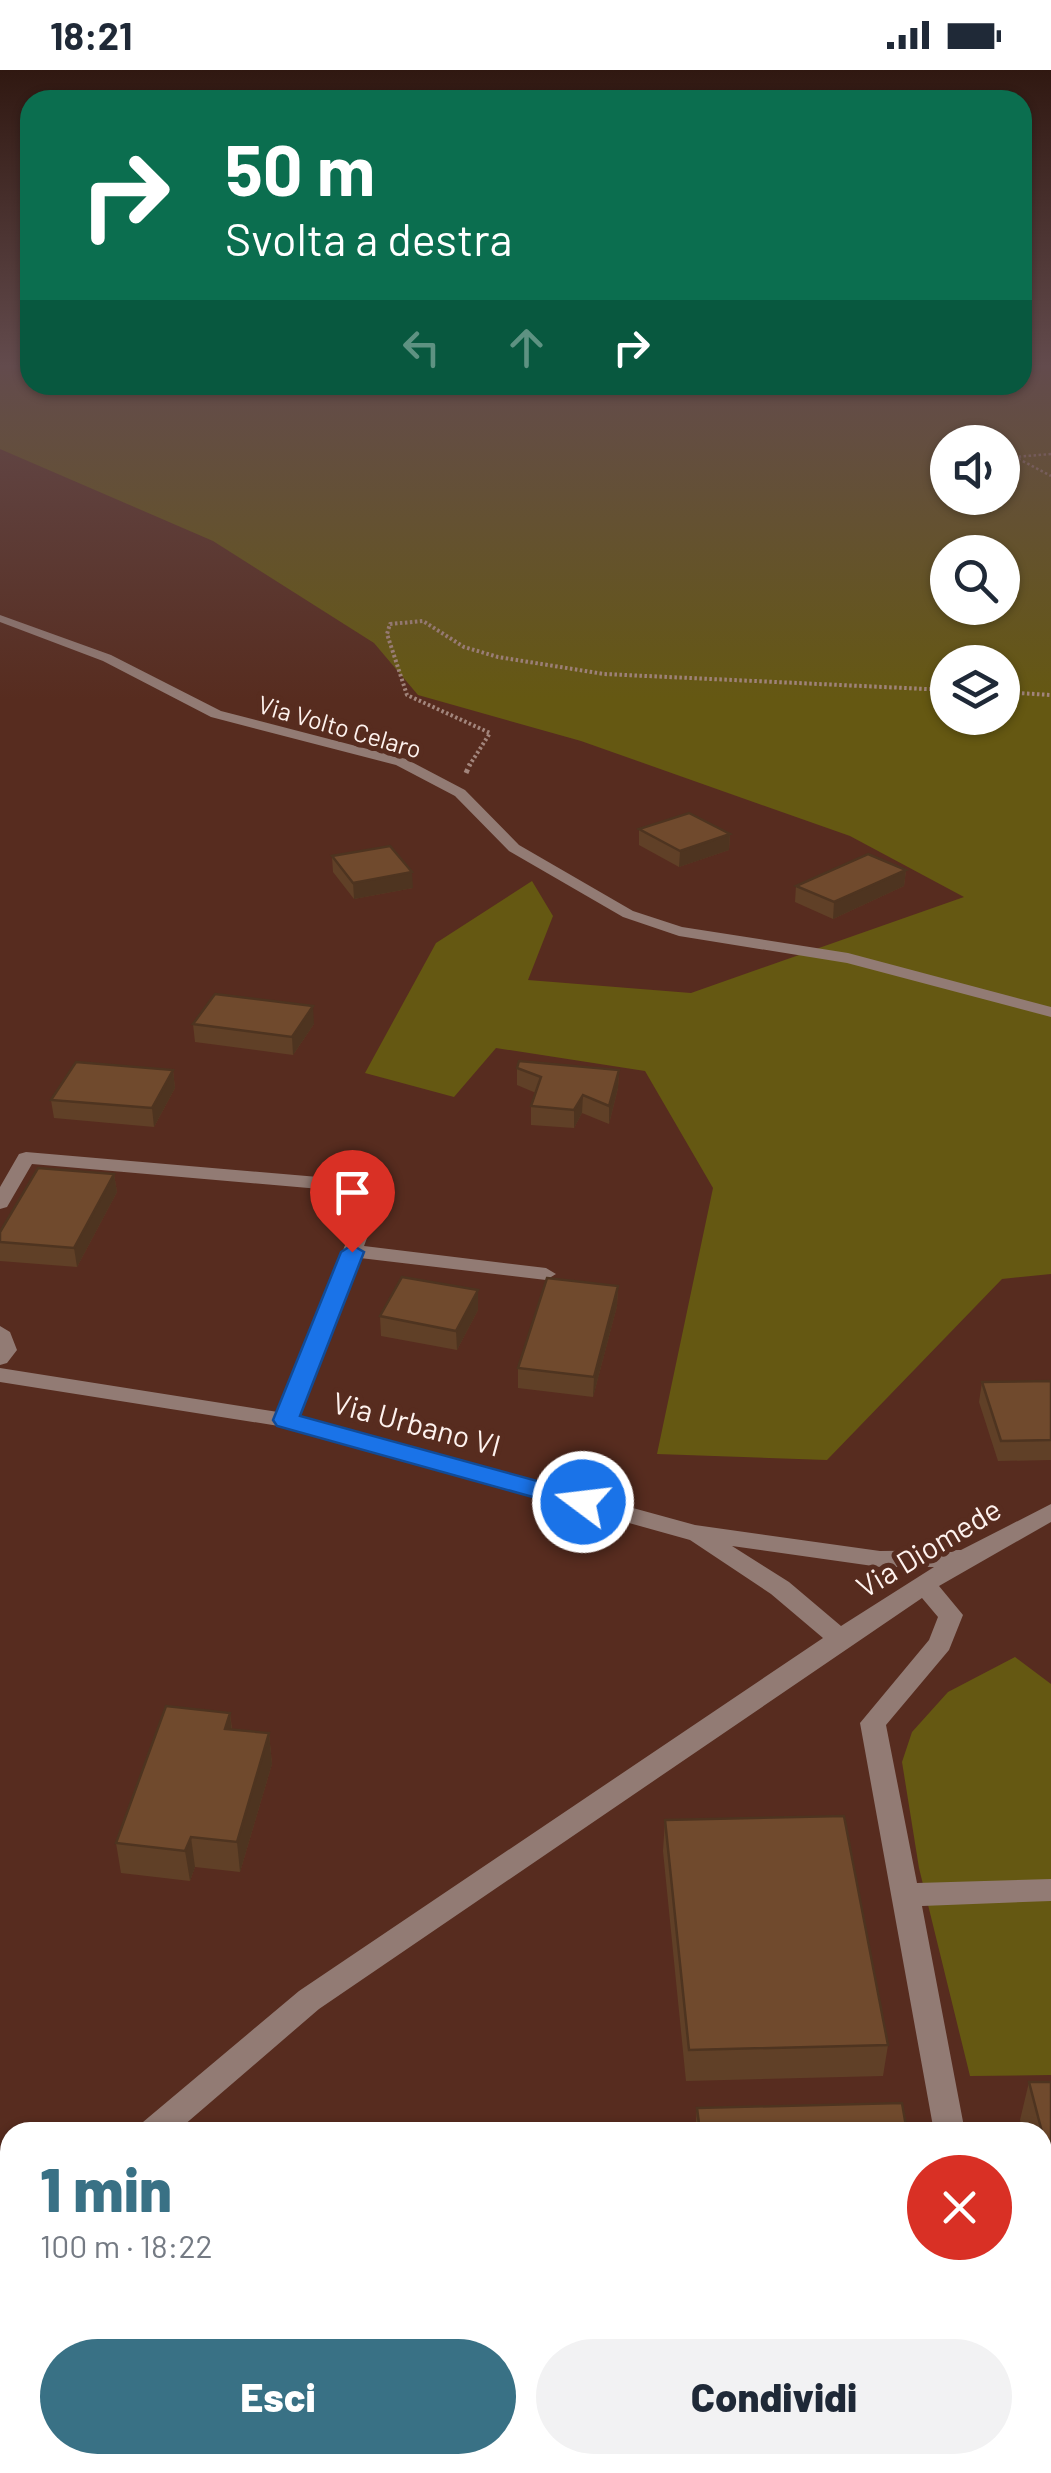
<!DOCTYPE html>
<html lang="it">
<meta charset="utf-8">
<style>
body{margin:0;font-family:Barlow,sans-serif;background:#f2f2f3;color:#1f2937;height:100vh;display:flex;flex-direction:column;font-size:38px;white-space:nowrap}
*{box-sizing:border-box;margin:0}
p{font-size:32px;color:#747a83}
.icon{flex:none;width:55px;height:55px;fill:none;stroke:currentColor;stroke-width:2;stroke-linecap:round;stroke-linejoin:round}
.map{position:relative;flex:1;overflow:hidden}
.details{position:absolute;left:0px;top:2052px;width:1052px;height:352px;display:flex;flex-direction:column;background:#fff;border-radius:30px 30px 0 0;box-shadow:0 2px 8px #0004}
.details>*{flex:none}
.guide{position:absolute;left:20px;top:20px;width:1012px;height:305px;border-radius:30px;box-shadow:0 2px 8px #0004;background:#0b6e4f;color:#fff;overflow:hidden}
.buttons{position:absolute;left:930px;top:355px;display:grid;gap:20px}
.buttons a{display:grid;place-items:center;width:90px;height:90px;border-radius:50%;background:#fff;box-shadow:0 2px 8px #0004;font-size:50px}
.pin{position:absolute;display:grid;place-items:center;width:85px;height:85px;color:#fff;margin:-102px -42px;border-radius:50% 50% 50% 0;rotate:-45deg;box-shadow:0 0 10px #0007}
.pin .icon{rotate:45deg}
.me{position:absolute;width:110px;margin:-55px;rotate:285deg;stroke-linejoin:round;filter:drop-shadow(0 0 8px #0008)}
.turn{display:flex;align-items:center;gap:35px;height:210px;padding:0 40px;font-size:45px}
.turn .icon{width:130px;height:130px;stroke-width:2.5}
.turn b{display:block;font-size:70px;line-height:85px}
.lanes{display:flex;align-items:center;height:95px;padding:0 40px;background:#0003;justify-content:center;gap:50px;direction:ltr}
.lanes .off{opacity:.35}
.round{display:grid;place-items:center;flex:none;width:105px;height:105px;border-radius:52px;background:#f2f2f3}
.headline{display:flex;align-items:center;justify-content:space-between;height:170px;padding:0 40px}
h1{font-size:60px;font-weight:800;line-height:75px;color:#397185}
.cta{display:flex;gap:20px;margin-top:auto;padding:20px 40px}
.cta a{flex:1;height:115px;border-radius:60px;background:#397185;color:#fff;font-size:40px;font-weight:800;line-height:115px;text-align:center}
.cta a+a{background:#f2f2f3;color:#1f2937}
.status{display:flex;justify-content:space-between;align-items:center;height:70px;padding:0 50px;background:#fff;direction:ltr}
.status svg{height:28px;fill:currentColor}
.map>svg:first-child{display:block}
.green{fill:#655812;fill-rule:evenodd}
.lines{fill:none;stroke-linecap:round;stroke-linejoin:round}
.path-far2{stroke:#a2857c;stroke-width:2.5;stroke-dasharray:2.5 2.5;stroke-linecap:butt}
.path-far1{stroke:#a2857c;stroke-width:4;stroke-dasharray:2.5 2.5;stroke-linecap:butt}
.path{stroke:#a2857c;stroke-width:5;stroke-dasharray:4 4;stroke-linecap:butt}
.street{fill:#927b74;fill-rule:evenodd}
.wall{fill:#604027}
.shaded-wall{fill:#4e3420}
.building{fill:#704a2d;stroke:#4e3420;stroke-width:2.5}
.route{fill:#1a73e8;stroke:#114b97;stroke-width:2.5}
.labels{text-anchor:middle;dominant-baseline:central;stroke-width:10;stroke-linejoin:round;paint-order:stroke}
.far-street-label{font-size:25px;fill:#fef2ee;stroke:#572c1f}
.street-label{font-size:30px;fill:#fef2ee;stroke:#572c1f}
</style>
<div class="status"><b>18:21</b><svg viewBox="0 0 49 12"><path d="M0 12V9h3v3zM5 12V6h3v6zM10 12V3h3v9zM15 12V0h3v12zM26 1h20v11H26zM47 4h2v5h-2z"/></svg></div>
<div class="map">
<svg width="1051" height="2403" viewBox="0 0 1051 2403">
<rect width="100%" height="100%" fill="#572c1f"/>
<path class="green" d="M0,293H30V315H1022L1023,293H1051V1204L1002,1209L827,1390L657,1384L713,1118L645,1001L496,978L454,1027L365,1003L436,873L532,811L553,846L528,910L691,923L964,827L850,766L581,671L418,625L374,573L213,471L0,379ZM948,372H1002V428H948ZM948,482H1002V538H948ZM948,592H1002V648H948Z
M1015,1587L1051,1614V2005L970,2006L919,1798L902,1692L912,1662L948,1622Z"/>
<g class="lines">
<path class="path-far2" d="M1051,384L1015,387L1051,406"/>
<path class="path-far1" d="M1002,622L1051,625
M469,696L490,663L407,625L387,564L390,554L423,551L464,577L498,587L604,604L948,620"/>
<path class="path" d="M466,703L470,694"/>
<path class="street" d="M0,545L111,585L221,641L406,689L465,720L519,775L633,841L682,857L848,883L1051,937V947L847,893L679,866L623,847L509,781L455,726L396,695L211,647L103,591L0,552Z
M26,1082L377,1112L386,1118L364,1176L546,1198L556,1204L546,1210L360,1188L298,1346L695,1455L880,1481L961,1480L1051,1434V1452L939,1516L963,1545L949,1580L886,1655L917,1813L1051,1809V1831L922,1836L965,2062H934L860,1653L929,1570L938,1547L922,1528L319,1939L176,2062H139L143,2052L299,1921L823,1568L771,1524L690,1470L285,1357L0,1312V1298L278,1342L366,1123L32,1094L7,1137L0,1139V1117L19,1084ZM732,1476L880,1497H934L841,1556L789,1512Z
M0,1256L10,1262L17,1280L7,1293L0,1295Z
M10,2257V2306L0,2310V2261Z
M997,2395H1033L1035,2403H999Z"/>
</g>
<path class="wall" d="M639,759L730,764L729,780L679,797L639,775Z
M332,786L413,818L354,829L333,802Z
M906,800L904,816L833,849L795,832L796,816Z
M193,954H314L293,985L195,972Z
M517,998L619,1000L618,1018L609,1054L582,1043L574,1058L531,1055V1036L536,1023L517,1015Z
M173,1000L175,1018L154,1057L54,1048L51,1030Z
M114,1104L117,1122L77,1197L0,1191V1162Z
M618,1216L617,1236L593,1327L518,1318V1298Z
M478,1240L457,1280L381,1266L380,1246Z
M1051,1311V1390L998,1391L979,1332L982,1312Z
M230,1643L232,1659L269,1663L272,1694L240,1802L195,1797L190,1811L121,1803L116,1773Z
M665,1750L888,1975L883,2006L686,2011L663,1781Z
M1029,2012H1051V2182L1042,2146V2062H1023L1020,2050Z
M697,2038L907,2062H695Z"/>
<path class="shaded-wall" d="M730,764L729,780L679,797L680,781Z
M906,800L904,816L833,849L834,832Z
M412,802L413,818L354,829L353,813Z
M313,936L314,954L293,985L292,967Z
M173,1000L175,1018L154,1057L152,1038Z
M619,1000L618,1018L609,1054V1036Z
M583,1025L582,1043L574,1058V1040Z
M114,1104L117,1122L77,1197L74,1178Z
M618,1216L617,1236L593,1327L594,1307Z
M478,1220V1240L457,1280L456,1261Z
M230,1643L233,1673L225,1659Z
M269,1663L272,1694L240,1802L237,1772Z
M191,1767L195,1797L190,1811L185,1781Z"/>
<path class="building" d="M689,743L730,764L680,781L639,759Z
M390,776L412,802L353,813L332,786Z
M868,784L906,800L834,832L796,816Z
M215,924L313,936L292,967L193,954Z
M519,991L619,1000L609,1036L583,1025L574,1040L531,1036L541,1007L517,998Z
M76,992L173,1000L152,1038L51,1030Z
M38,1098L114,1104L74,1178L0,1172V1162Z
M402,1207L478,1220L456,1261L380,1246Z
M547,1208L618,1216L594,1307L518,1298Z
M1051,1311V1370L1001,1371L982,1312Z
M166,1636L230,1643L225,1659L269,1663L237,1772L191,1767L185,1781L116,1773Z
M844,1746L888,1975L689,1980L665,1750Z
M1029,2012H1051V2103L1042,2062Z
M902,2033L907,2062H700L697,2038Z"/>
<linearGradient id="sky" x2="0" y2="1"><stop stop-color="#301811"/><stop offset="0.47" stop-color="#634b4d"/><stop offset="1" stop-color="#634b4d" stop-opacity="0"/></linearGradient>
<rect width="1051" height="630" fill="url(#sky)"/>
<path class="route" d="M352,1175L364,1182L300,1346L592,1426L596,1432L592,1438L583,1441L277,1356L273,1350L341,1182Z"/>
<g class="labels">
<g class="far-street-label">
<text transform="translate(340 656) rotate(16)">Via Volto Celaro</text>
</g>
<g class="street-label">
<text transform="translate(417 1353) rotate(15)">Via Urbano VI</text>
<text transform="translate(928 1477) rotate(-31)">Via Diomede</text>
</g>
</g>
</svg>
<div class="buttons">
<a><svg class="icon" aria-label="sound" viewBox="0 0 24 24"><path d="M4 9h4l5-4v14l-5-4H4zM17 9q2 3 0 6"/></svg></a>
<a><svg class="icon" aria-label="search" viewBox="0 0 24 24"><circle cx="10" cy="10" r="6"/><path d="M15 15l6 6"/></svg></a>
<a><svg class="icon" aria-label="layers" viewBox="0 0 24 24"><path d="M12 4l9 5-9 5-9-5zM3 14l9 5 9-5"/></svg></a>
</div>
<div class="pin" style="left:352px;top:1182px;background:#d93025"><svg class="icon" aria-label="arrive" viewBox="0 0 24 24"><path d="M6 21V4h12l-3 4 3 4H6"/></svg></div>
<svg class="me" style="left:583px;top:1432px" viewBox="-20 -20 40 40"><circle r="17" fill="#1a73e8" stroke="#fff" stroke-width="3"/><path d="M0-11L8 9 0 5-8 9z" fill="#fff"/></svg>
<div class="guide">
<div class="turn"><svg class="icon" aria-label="right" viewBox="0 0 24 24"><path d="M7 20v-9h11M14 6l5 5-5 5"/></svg><div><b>50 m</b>Svolta a destra</div></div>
<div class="lanes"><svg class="icon off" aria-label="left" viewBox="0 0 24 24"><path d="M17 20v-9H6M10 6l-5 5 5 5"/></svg><svg class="icon off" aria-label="ahead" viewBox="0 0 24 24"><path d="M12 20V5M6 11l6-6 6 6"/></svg><svg class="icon" aria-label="right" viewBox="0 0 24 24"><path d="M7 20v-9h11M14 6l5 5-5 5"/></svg></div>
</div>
<section class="details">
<div class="headline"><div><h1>1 min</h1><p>100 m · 18:22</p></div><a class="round" style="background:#d93025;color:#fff"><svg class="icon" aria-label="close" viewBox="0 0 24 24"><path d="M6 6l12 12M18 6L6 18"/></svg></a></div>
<div class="cta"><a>Esci</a><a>Condividi</a></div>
</section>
</div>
